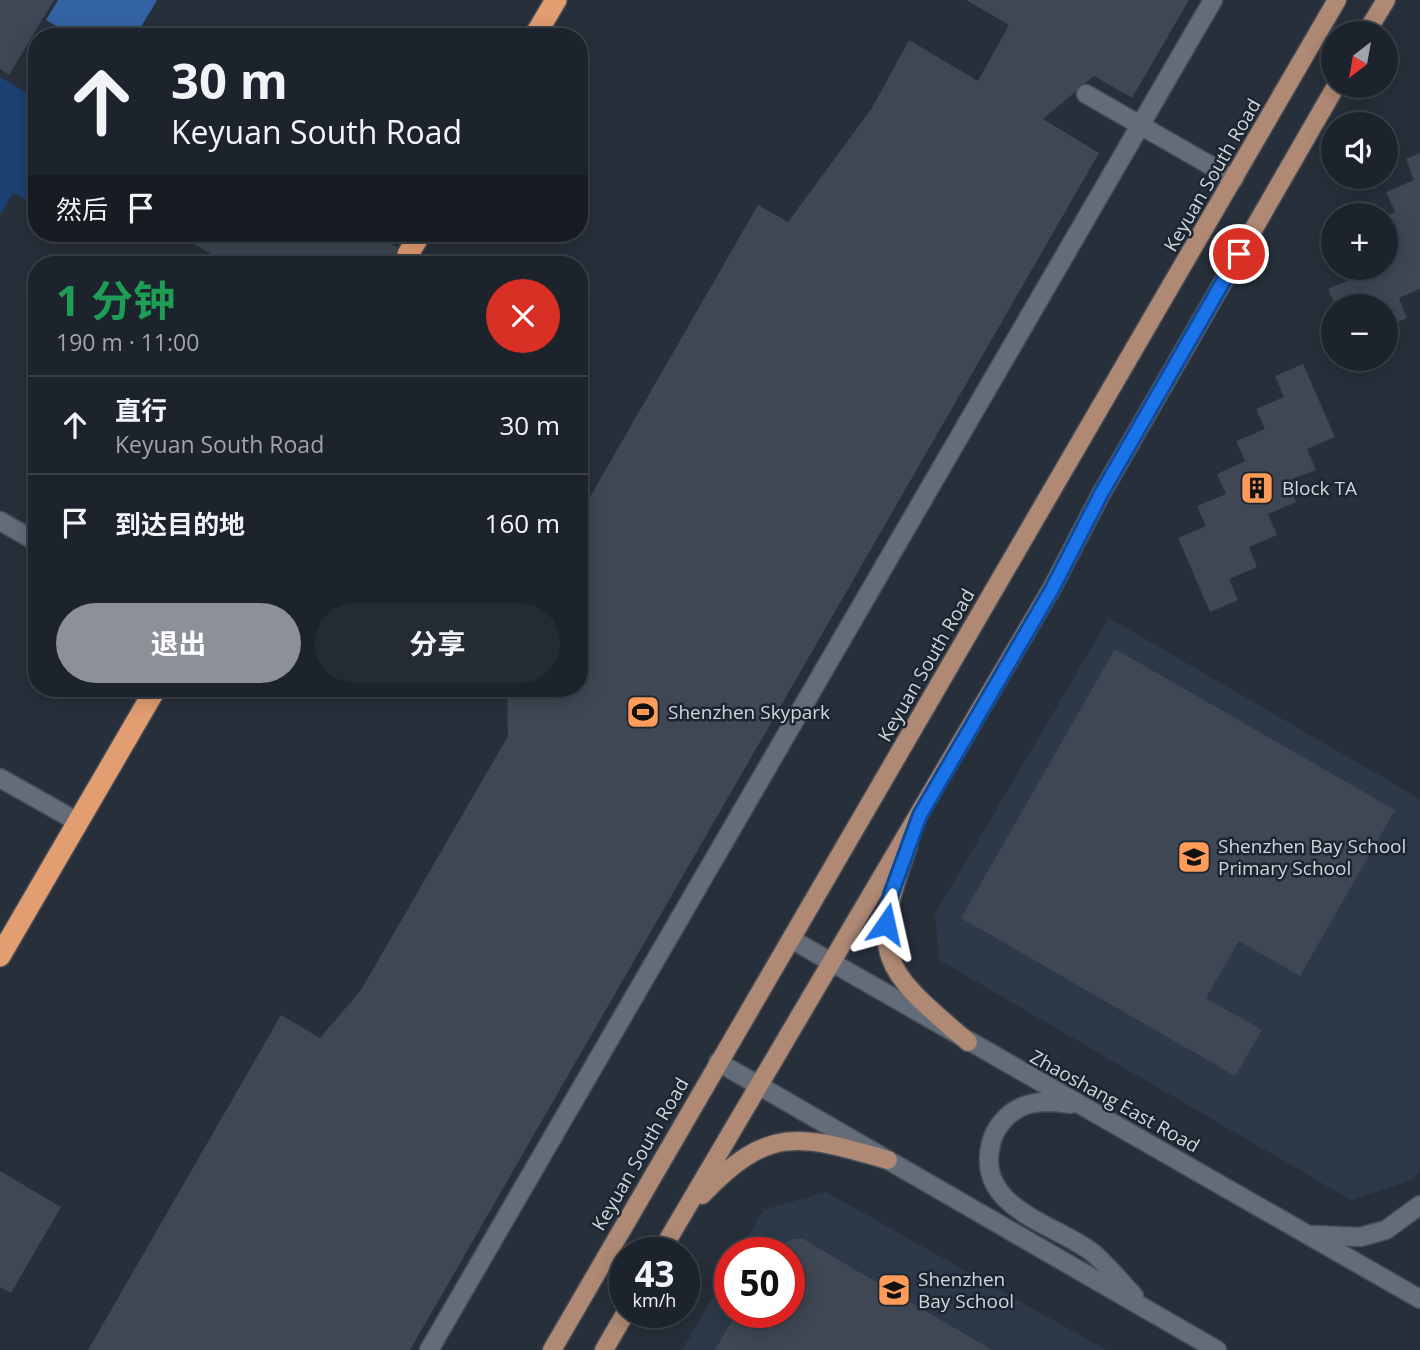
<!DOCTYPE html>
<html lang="zh">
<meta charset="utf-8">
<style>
body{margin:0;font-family:"Open Sans","Noto Sans SC",sans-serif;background:#252b34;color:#f1f3f6;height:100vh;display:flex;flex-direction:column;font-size:26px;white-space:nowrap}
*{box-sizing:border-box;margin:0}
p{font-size:23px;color:#a0a4a9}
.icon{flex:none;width:38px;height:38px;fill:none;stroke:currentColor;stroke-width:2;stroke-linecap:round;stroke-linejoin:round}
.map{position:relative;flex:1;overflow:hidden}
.drawer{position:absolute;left:28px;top:256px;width:560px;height:441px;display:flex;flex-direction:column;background:#1d232c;border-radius:28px;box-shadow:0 4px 18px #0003,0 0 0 2px #3b4048}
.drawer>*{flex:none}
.top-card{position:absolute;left:28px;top:28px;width:560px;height:214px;border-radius:28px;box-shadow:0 4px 18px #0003,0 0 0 2px #3b4048;background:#1d232c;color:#f1f3f6;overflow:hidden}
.needle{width:46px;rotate:211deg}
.buttons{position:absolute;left:1321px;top:21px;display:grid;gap:14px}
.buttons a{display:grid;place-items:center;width:77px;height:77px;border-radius:50%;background:#1d232c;box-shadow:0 4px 18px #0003,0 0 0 2px #3b4048;font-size:35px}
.speed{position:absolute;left:609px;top:1237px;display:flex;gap:14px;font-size:35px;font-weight:700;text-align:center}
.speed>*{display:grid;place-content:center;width:91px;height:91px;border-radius:50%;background:#1d232c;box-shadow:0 4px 18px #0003,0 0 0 2px #3b4048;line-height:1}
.speed small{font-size:18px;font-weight:400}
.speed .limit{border:10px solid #d22;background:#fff;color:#111}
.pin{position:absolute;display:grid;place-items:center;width:60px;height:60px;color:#fff;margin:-30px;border:4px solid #fff;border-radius:50%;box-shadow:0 2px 7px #0007}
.me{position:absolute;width:77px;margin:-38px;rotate:11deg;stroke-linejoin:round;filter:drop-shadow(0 0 5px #0008)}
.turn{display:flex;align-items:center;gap:24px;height:147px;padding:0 28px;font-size:32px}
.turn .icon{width:91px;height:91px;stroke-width:2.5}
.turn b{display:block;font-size:49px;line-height:60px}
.then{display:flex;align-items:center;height:66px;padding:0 28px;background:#0003;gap:14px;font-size:26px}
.round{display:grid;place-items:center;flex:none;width:74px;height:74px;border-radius:37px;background:#252b34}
.overview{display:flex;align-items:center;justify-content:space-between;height:119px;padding:0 28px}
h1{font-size:42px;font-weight:700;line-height:52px;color:#1e9e55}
.cta{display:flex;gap:14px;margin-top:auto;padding:14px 28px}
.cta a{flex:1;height:80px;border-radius:42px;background:#8c9099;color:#fff;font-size:28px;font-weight:700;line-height:80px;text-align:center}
.cta a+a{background:#252b34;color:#f1f3f6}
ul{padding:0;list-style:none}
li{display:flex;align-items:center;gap:21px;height:98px;padding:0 28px;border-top:2px solid #3b4048}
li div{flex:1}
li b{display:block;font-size:26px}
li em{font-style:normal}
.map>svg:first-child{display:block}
.built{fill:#2d3949}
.green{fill:#1c4071}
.forest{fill:#3463a3}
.building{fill:#3e4753}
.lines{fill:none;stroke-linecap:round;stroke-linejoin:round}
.minor-casing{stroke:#464c56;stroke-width:21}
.major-casing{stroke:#464c56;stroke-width:21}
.highway-casing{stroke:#464c56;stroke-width:24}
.minor{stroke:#636c79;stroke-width:18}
.major{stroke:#af8974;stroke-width:18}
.highway{stroke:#e29d70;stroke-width:21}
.route-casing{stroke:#114b97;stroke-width:18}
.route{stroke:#1a73e8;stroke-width:12}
.labels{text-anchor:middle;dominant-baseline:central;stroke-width:5;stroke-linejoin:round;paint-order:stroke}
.street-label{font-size:19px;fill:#d1d6dd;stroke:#1d2530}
.poi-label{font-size:19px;fill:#d1d6dd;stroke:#1d2530;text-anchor:start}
</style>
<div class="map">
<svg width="1420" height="1350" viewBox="0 0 1420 1350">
<rect width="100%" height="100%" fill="#272f3a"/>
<path class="built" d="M1109,618L1420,799V1170L1412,1180L1351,1200L939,960L935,914Z
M826,1192L1106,1350H682L730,1268V1312H789V1253H738L763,1210Z"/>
<path class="green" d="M0,77L37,99V206L13,193L0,215Z"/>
<path class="forest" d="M58,0H157L135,37H75L46,20Z"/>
<path class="building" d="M0,0H54L9,75L0,69Z
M966,0H1189L1132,98L1094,76L1043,119L1099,153L410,1350H88L281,1015L320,1038L361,990L508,736L507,688H579V516L758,205L788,222L872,108L909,40L978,81L1009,25Z
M1420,153V289L1399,298L1407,318L1386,327V306H1336L1328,289L1356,277L1352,268H1386V216L1395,212L1386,192L1414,180L1406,159Z
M174,233H372L426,264H229Z
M1303,364L1335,437L1307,449L1316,470L1287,481L1296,502L1268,514L1277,535L1249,547L1257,567L1229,579L1238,600L1210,612L1178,538L1206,526L1197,506L1226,494L1217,474L1245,461L1236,441L1265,429L1256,409L1284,397L1275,376Z
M1115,649L1395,810L1300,976L1239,941L1206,998L1262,1030L1235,1076L961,918Z
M0,1171L61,1207L11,1293L0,1287Z
M794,1239H803L992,1350H715L737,1312H789V1253H771L776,1246Z"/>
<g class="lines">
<defs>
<path id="minor" d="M1086,94L1234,179
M0,521L37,542
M0,778L78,822
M791,939L1420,1299
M718,1062L1217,1350
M1071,1104C1045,1100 1020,1100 1002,1122C994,1131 990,1143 989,1156C985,1211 1059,1226 1093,1253C1108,1266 1121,1282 1134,1296
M1314,1235L1360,1237L1386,1230L1420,1205
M429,1350L1213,0"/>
<path id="major" d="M1366,33L1386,0
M908,847C867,958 883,969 968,1042
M702,1195C769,1124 801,1135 888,1160
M660,1253L1052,588L1101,494L1336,86
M552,1350L1337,0
M604,1350L626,1312"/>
<path id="highway" d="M534,37L556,0
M408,254L421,233
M0,956L156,688"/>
</defs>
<use href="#minor" class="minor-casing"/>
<use href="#major" class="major-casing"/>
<use href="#highway" class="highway-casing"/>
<use href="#minor" class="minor"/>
<use href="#major" class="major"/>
<use href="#highway" class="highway"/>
</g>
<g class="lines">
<defs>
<path id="route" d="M886,924L891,894L920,815L1052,589L1101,494L1239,254"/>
</defs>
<use href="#route" class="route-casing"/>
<use href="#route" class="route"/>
</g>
<defs>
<symbol id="building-square" viewBox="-11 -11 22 22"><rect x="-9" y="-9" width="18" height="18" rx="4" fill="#fe9b58" stroke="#1d2530"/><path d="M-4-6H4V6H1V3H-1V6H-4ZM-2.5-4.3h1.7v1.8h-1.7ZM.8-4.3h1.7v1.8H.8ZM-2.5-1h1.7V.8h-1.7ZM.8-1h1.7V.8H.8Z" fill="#111"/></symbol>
<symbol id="stadium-square" viewBox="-11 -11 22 22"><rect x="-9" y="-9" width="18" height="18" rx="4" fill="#fe9b58" stroke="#1d2530"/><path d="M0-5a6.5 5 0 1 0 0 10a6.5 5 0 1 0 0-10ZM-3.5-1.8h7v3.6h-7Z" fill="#111"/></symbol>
<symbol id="school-square" viewBox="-11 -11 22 22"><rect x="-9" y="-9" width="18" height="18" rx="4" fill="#fe9b58" stroke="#1d2530"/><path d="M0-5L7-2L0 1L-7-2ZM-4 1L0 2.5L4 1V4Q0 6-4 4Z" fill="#111"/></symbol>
</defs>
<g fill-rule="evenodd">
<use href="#building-square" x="1238" y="469" width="38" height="38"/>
<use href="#stadium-square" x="624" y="693" width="38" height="38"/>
<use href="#school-square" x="1175" y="838" width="38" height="38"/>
<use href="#school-square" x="875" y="1271" width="38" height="38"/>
</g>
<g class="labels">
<g class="street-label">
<text transform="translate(1212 175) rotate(-60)">Keyuan South Road</text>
<text transform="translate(926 665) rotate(-60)">Keyuan South Road</text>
<text transform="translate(1115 1101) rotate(29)">Zhaoshang East Road</text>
<text transform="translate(640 1154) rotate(-60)">Keyuan South Road</text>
</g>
<g class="poi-label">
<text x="1282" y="488">Block TA</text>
<text x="668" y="712">Shenzhen Skypark</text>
<text x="1218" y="846">Shenzhen Bay School<tspan x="1218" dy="22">Primary School</tspan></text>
<text x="918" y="1279">Shenzhen<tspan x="918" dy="22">Bay School</tspan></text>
</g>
</g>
</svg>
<div class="buttons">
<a><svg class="needle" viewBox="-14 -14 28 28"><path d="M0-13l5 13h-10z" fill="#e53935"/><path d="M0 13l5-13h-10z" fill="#a0a4a9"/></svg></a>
<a><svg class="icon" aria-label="sound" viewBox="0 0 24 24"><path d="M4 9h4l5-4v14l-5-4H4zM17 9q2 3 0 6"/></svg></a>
<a>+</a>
<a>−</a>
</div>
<div class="speed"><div>43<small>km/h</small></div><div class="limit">50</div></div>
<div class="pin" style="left:1239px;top:254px;background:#d93025"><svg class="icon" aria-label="arrive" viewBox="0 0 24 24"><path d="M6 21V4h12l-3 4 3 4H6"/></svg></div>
<svg class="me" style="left:886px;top:924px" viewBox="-20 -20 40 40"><path d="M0-17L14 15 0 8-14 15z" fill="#1a73e8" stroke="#fff" stroke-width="4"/></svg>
<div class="top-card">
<div class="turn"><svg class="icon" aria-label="ahead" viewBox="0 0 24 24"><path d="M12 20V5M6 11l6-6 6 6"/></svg><div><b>30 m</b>Keyuan South Road</div></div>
<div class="then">然后<svg class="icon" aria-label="arrive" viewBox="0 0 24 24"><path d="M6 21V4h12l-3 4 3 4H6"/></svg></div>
</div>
<section class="drawer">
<div class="overview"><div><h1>1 分钟</h1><p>190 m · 11:00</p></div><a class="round" style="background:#d93025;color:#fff"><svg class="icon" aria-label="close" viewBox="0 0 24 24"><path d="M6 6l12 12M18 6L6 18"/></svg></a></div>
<ul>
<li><svg class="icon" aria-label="ahead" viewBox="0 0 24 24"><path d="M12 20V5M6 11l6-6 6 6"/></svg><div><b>直行</b><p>Keyuan South Road</p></div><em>30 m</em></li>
<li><svg class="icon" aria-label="arrive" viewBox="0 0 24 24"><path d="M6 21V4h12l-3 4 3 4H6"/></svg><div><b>到达目的地</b></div><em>160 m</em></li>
</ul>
<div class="cta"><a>退出</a><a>分享</a></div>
</section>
</div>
